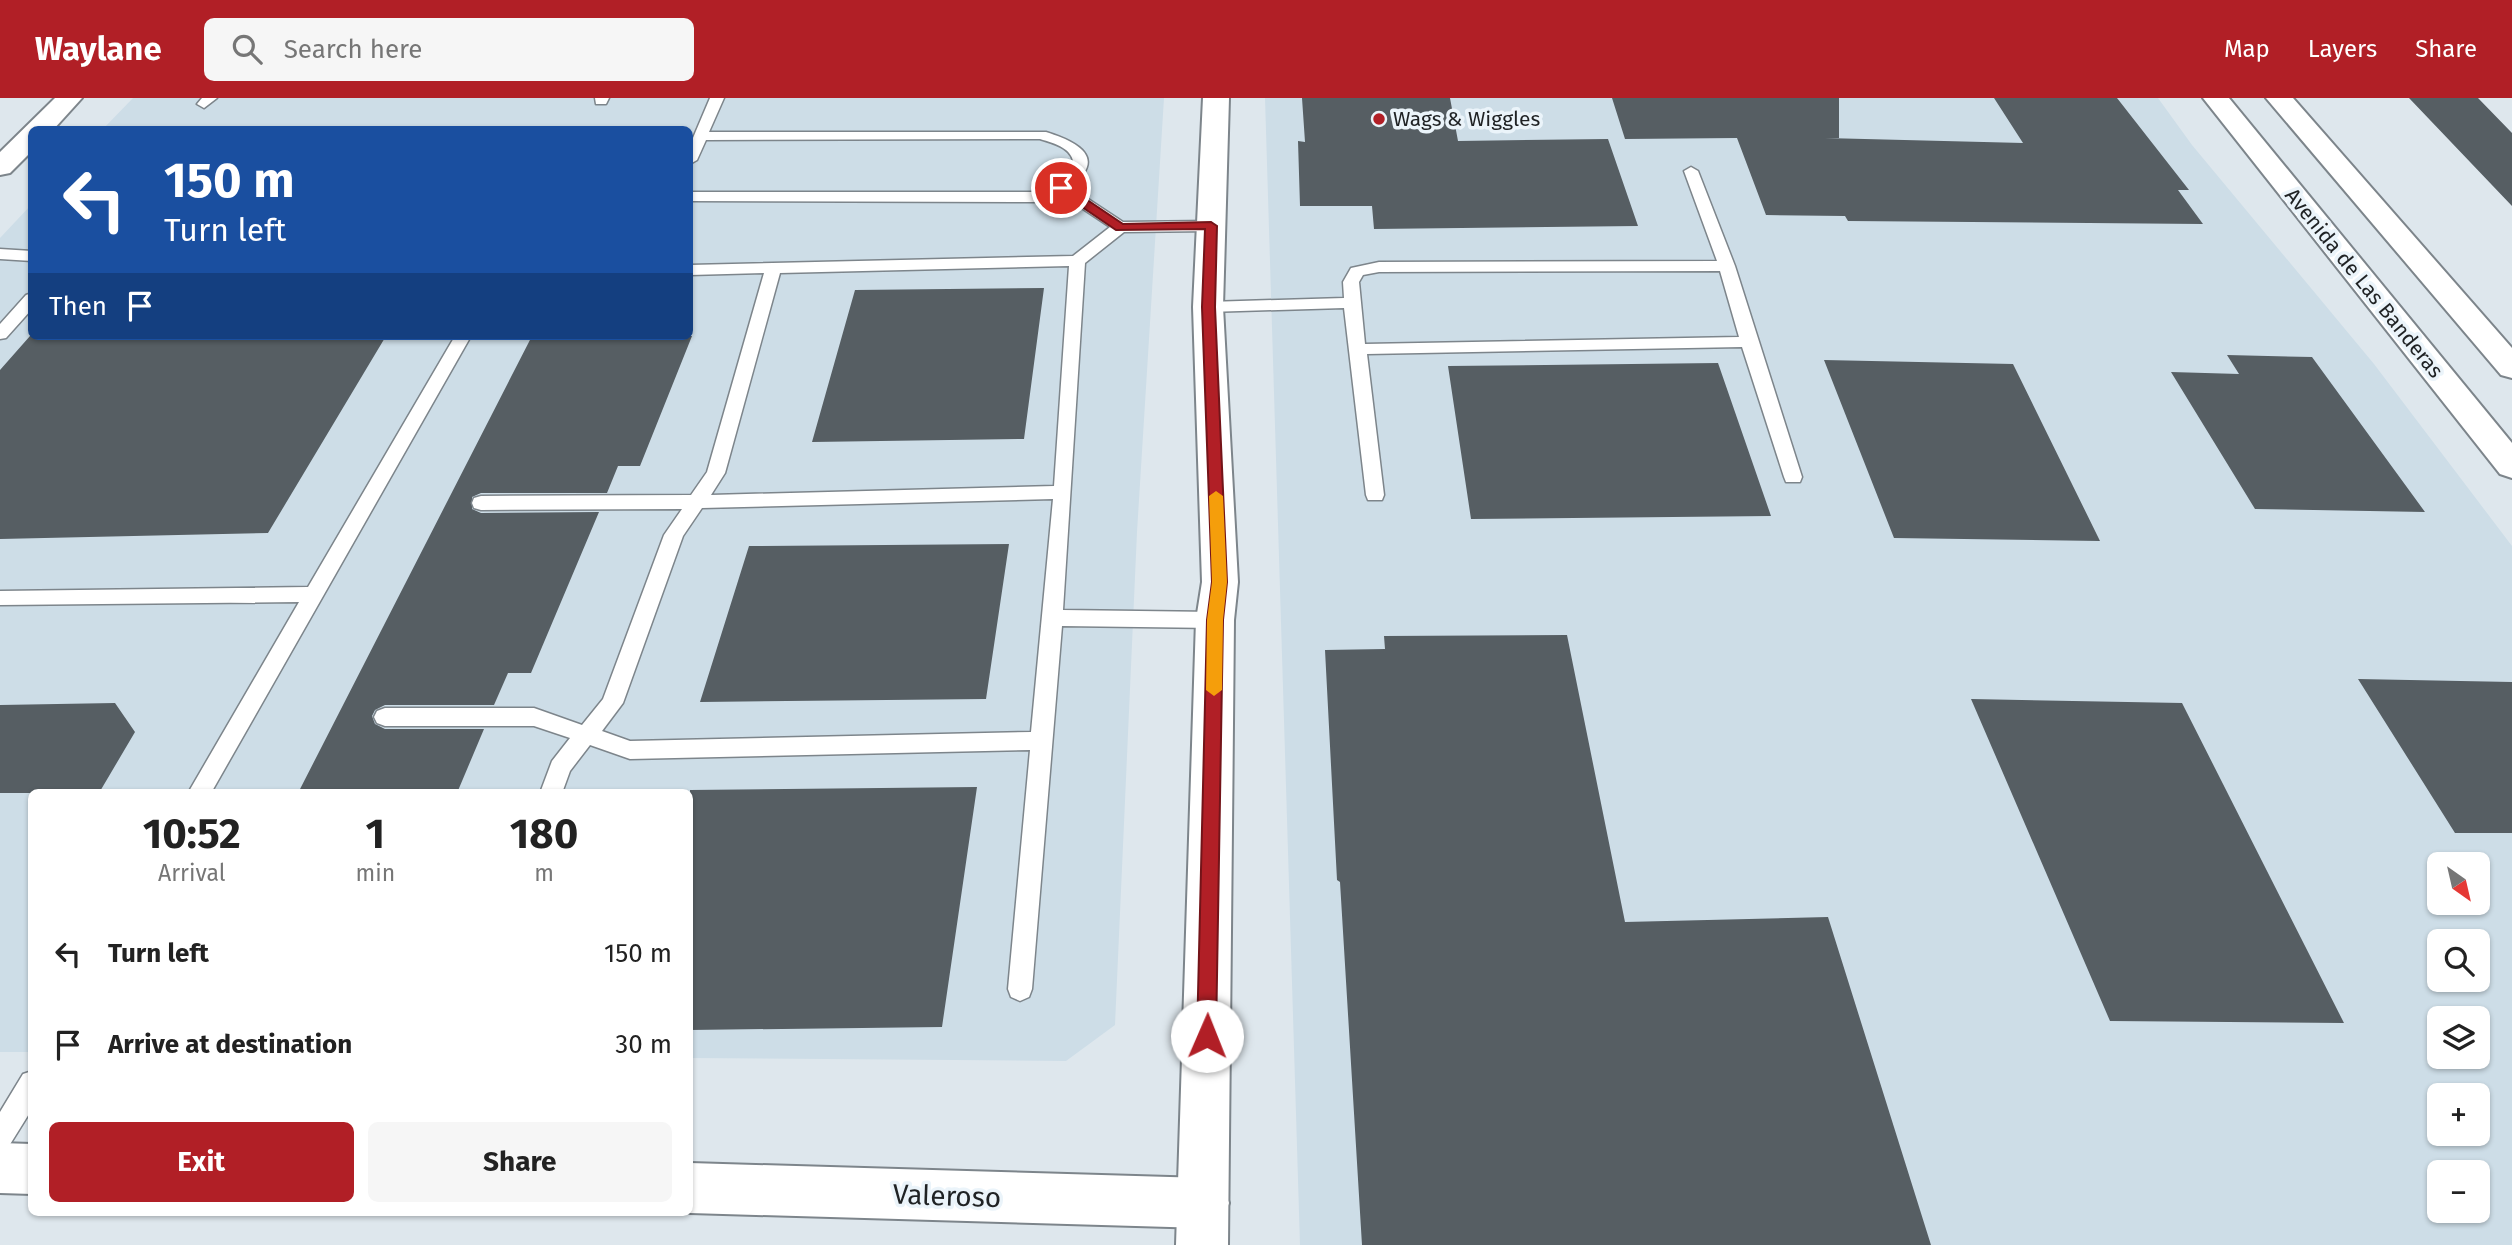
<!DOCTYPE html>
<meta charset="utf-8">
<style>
body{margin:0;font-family:"Fira Sans",sans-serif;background:#f6f6f6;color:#222;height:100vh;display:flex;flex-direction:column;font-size:26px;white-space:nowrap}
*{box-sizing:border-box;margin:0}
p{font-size:23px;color:#767676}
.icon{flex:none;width:38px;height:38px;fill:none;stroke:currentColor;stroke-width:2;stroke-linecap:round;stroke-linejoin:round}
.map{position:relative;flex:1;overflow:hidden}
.drawer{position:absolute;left:28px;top:691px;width:665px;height:427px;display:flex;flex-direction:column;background:#fff;border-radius:10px;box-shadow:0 2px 5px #0004}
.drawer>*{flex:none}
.banner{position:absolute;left:28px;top:28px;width:665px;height:214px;border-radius:10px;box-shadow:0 2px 5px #0004;background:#1a4fa0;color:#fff;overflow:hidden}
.needle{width:46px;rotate:146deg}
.tools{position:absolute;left:2427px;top:754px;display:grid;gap:14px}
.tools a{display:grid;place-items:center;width:63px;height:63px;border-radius:10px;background:#fff;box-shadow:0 2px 5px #0004;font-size:35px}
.pin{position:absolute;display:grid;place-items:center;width:60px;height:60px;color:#fff;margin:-30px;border:4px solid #fff;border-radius:50%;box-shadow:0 2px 7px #0007}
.me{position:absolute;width:77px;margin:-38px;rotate:1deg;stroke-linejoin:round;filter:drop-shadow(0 0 5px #0008)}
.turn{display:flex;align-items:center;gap:24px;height:147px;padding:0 21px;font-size:32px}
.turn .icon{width:91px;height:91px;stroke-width:2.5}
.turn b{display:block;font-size:49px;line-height:60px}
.then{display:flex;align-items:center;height:66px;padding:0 21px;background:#0003;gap:14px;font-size:26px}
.eta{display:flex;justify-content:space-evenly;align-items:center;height:119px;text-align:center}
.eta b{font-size:42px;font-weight:700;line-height:49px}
.primary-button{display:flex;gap:14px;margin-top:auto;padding:14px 21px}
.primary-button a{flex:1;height:80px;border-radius:10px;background:#b11f26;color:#fff;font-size:28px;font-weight:700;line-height:80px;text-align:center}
.primary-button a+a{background:#f6f6f6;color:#222}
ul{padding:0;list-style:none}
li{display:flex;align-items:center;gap:21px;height:91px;padding:0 21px}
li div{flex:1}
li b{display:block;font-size:26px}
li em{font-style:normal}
header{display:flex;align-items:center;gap:42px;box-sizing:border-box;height:98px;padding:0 35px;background:#b11f26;color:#fff}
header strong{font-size:33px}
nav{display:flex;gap:38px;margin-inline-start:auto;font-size:24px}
.search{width:490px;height:63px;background:#f6f6f6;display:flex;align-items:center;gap:18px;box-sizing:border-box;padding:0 24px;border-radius:10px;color:#767676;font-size:26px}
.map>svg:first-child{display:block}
.built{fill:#cddde7;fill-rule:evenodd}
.building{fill:#565e63}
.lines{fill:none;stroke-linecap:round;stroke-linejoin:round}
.service-casing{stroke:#7d858b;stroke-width:3}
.minor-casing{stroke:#7d858b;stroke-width:4}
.secondary-casing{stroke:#7d858b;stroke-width:4}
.primary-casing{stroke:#7d858b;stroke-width:4}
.service{fill:#fff;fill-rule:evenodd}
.minor{fill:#fff;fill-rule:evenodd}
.secondary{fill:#fff;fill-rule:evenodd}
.primary{fill:#fff;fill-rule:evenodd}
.route{fill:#b11f26;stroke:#731419;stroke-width:2}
.slow{fill:#f59e0b}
.poi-dot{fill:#b11f26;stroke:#ebf4fa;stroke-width:2.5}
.labels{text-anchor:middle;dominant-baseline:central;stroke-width:7;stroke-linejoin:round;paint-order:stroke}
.far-poi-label{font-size:21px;fill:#1f2224;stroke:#ebf4fa;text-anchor:start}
.far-street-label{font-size:21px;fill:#1f2224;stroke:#ebf4fa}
.near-street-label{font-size:28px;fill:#1f2224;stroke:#ebf4fa}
</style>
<header>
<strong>Waylane</strong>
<div class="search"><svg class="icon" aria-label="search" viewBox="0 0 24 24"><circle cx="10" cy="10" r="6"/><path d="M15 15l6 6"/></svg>Search here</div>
<nav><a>Map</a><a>Layers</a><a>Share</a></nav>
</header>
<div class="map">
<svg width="2512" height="1147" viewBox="0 0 2512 1147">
<rect width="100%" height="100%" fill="#dee7ed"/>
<path class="built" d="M133,0H1164L1137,434L1115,927L1066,963L690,960V695H32L31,954H0V140L31,107L32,238H690V32L103,31Z
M1265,0H2158L2192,47L2374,266L2512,448V1147H1300ZM2440,766H2478V805H2440ZM2440,844H2478V882H2440ZM2440,920H2478V959H2440ZM2440,998H2478V1036H2440ZM2440,1074H2478V1113H2440Z"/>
<path class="building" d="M1302,0H1450L1458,43L1608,41L1638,128L1374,131L1372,108H1300L1298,43L1305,44Z
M1612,0H1839V40H1825L2023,45L1994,0H2117L2189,92H2178L2203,126L1848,123L1845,118L1766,117L1737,40L1625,41Z
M2409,0H2478L2512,35V108Z
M1044,190L1024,341L812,344L855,192Z
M30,238H386L268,435L0,441V272Z
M532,238H692L640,368H618L607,395H481L472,399V411L481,415L599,414L531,575H508L494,607H385L375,612L372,618L375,626L385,631H484L457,695H298Z
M2227,257L2312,259L2425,414L2255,411L2171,274L2239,276Z
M1824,262L2013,266L2100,443L1894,440Z
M1718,265L1771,418L1471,421L1448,268Z
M1009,446L986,601L700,604L749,448Z
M1567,537L1625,824L1828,819L1931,1147H1362L1340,784L1337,782L1325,552L1385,551L1384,538Z
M2358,581L2512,584V735H2455Z
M1971,601L2182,605L2344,925L2110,923Z
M115,605L135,634L99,695H0V607Z
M977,689L942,929L690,932V692Z"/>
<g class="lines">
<defs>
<path id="service" d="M202,0H217L204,10L197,6Z
M595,0H609L606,6H596Z
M710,0H724L709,34H1046C1078,44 1108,60 1070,89L1123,124L1211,123L1219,128L1211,133L1124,134L1085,165L1063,512L1215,514L1222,517L1225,522L1222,527L1215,530L1062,528L1032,891L1029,899L1020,903L1011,899L1008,891L1030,652L630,661L590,647L570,673L562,695H540L552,663L570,640L534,628H385L377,625L374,619L377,613L385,610H534L582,627L603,601L664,437L682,411L481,412L474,410L472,405L474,400L481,398L691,397L707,374L764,175L690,177V167L1073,158L1110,129L1059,95L1034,104L690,103V94H1033L1060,83L1074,68C1073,50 1056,46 1040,41L706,42L697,62L690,66V47ZM1069,168L1054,388L711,397L725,375L780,175ZM1053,401L1031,634L630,643L602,633L623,605L683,438L702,410Z
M1691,69L1698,73L1735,168L1802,379L1800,384H1786L1784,379L1742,249L1367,256L1384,397L1382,402H1368L1366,397L1344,210L1208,214L1200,209L1208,204L1344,200L1343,184L1351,170L1379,164L1717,163L1684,73ZM1720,173L1739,239L1365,246L1359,184L1363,177L1379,174Z
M0,151L32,153V163L0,161Z
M32,195V211L6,240L0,241V226L26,197Z
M455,238H471L211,695H188L299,504L0,507V493L308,489Z
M32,973V1011L9,1048L0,1052V1014L23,976Z"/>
<path id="minor" d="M0,1045L32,1046V1096L0,1095Z
M690,1065L1204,1080L1222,1087L1229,1105L1222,1123L1204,1130L690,1115Z"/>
<path id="secondary" d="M1203,0H1229L1223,209L1238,484L1234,522L1228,1147H1176L1196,522L1202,484L1193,209Z
M2203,0H2229L2512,345V380L2500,376Z
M2266,0H2293L2512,250V280L2501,277Z"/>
<path id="primary" d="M55,0H82L53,32H32V53L10,75L0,77V54Z"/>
</defs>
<use href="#service" class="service-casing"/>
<use href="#minor" class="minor-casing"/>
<use href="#secondary" class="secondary-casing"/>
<use href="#primary" class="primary-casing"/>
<use href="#service" class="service"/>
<use href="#minor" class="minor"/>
<use href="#secondary" class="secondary"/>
<use href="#primary" class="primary"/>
</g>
<path class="route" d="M1057,87H1065L1123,126L1211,124L1217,128L1215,209L1227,484L1223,522L1216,938L1214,945L1207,948L1200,945L1197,938L1207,522L1212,484L1202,209L1205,131L1116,132L1057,92Z"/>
<path class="slow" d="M1216,393L1223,398L1227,484L1223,522L1222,592L1214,598L1206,592L1207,522L1212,484L1209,398Z"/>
<circle class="poi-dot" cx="1379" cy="21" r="7"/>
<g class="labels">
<g class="far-poi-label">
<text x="1393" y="21">Wags &amp; Wiggles</text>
</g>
<g class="far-street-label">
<text transform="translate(2364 185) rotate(51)">Avenida de Las Banderas</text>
</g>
<g class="near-street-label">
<text transform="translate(947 1098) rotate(2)">Valeroso</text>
</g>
</g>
</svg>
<div class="tools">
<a><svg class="needle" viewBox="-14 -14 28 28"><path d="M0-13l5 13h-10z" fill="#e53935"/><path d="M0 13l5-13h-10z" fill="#767676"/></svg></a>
<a><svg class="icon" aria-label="search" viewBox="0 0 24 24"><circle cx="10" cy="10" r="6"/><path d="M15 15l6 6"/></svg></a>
<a><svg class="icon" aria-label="layers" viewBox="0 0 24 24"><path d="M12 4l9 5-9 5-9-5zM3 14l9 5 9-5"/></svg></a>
<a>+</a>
<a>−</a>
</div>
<div class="pin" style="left:1061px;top:90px;background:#d93025"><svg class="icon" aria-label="arrive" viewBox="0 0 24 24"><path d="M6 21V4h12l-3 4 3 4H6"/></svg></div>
<svg class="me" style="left:1207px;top:938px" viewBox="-20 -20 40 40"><circle r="19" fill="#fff"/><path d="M0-13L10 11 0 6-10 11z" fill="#b11f26"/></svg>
<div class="banner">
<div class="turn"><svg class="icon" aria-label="left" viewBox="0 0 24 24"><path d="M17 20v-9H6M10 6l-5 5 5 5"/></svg><div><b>150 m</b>Turn left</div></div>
<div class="then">Then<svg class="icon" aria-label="arrive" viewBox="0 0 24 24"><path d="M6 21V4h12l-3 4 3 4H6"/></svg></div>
</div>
<section class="drawer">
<div class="eta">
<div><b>10:52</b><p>Arrival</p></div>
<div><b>1</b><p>min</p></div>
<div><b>180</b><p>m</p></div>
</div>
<ul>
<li><svg class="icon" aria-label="left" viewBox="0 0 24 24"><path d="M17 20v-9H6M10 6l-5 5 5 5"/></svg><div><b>Turn left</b></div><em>150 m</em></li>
<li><svg class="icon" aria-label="arrive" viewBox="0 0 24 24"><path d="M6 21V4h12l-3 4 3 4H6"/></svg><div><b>Arrive at destination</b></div><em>30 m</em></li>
</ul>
<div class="primary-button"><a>Exit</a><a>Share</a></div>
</section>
</div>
